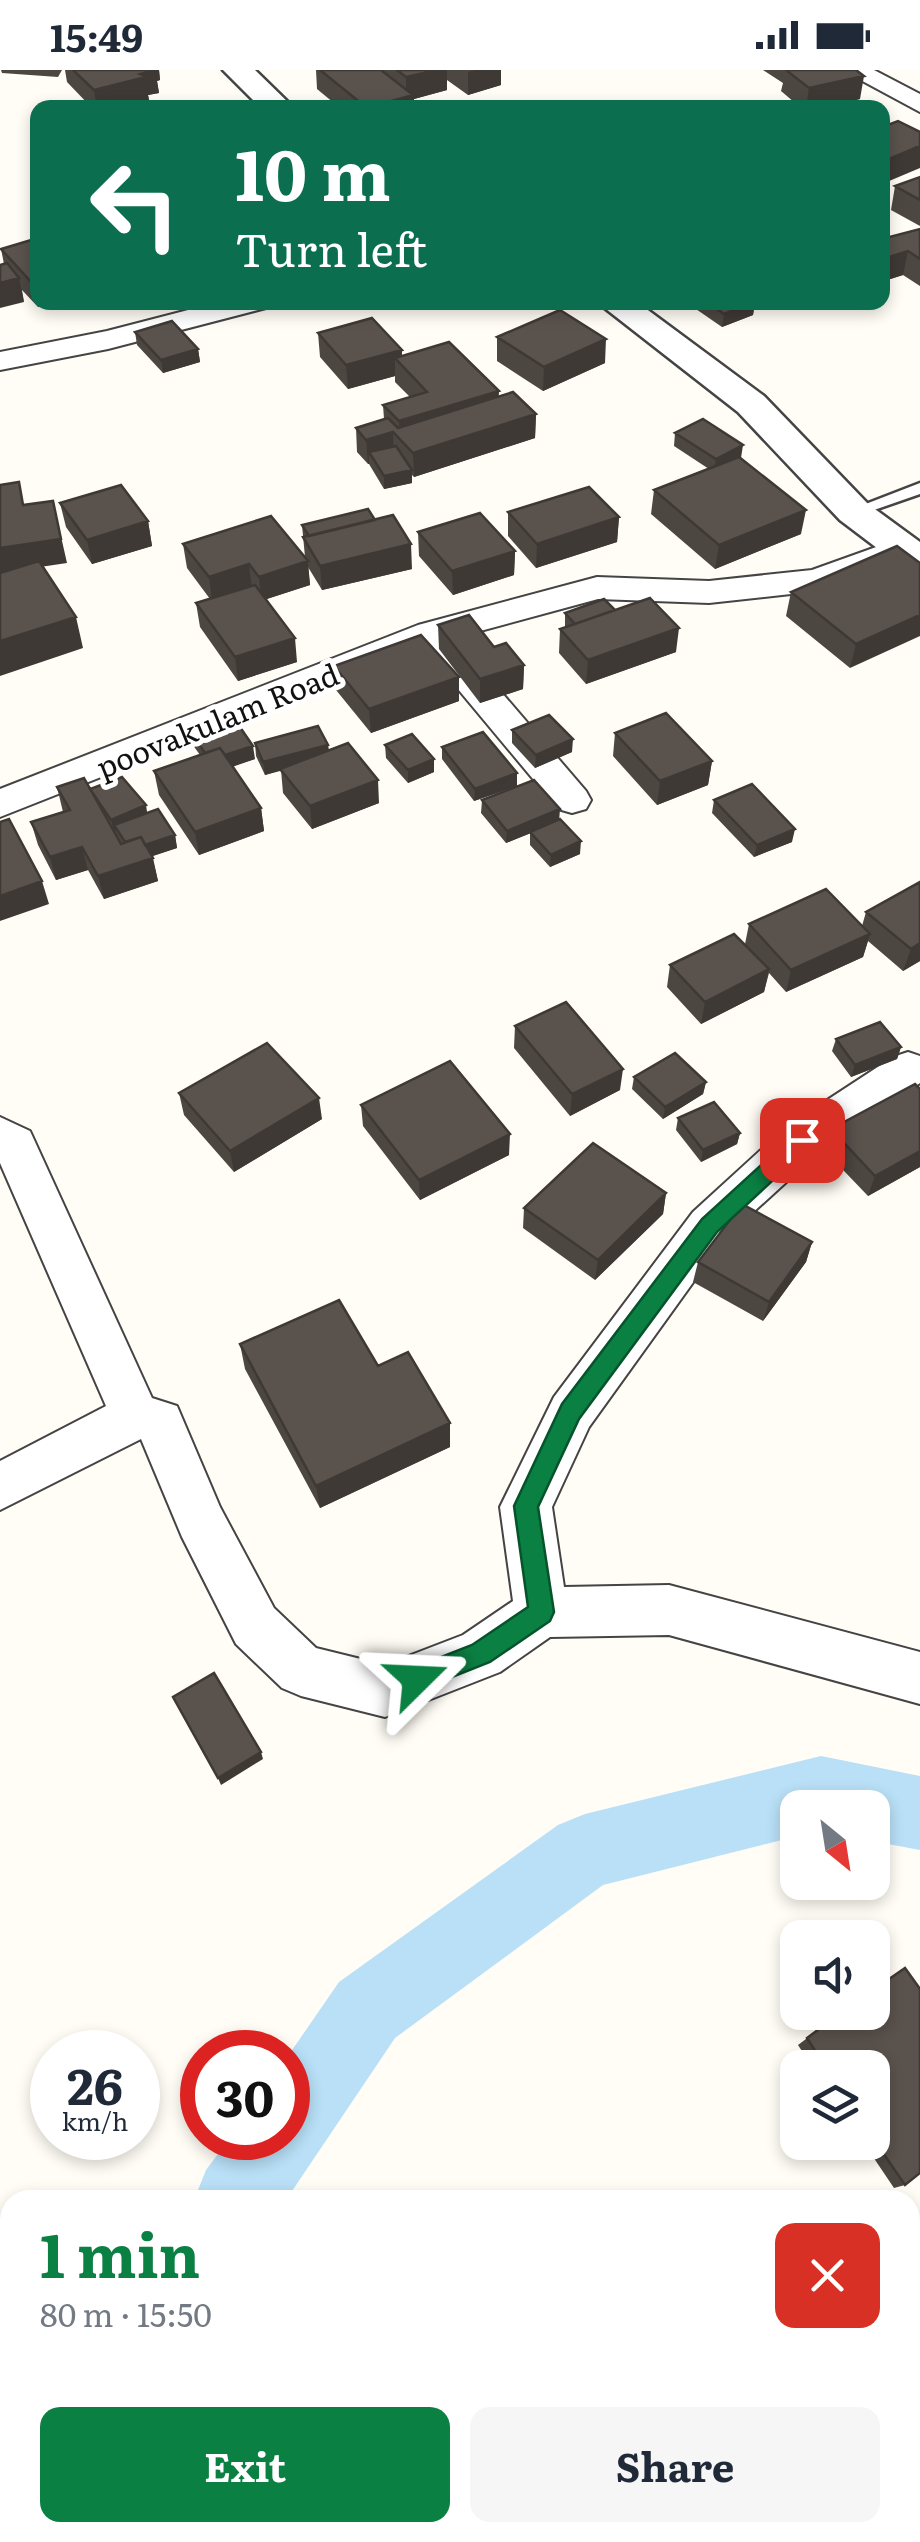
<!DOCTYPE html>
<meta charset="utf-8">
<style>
body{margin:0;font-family:Literata,serif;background:#f6f6f7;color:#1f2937;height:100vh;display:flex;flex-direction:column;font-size:38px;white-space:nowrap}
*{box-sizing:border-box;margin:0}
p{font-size:32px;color:#747a83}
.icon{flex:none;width:55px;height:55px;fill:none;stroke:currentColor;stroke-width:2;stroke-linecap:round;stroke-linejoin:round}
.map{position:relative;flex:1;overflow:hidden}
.panel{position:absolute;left:0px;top:2120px;width:920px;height:352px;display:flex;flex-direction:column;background:#fff;border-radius:30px 30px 0 0;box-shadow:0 5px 15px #0003}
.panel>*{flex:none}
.banner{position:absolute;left:30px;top:30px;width:860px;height:210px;border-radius:20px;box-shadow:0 5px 15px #0003;background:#0b6e4f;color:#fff;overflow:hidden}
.needle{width:65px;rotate:150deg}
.fabs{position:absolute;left:780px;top:1720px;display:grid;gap:20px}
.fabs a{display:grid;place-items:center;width:110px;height:110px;border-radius:20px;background:#fff;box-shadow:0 5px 15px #0003;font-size:50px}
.speed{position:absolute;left:30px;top:1960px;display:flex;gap:20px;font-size:50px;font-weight:700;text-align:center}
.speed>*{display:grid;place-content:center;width:130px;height:130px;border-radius:50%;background:#fff;box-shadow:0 5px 15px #0003;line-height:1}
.speed small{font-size:25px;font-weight:400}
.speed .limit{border:15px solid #d22;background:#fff;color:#111}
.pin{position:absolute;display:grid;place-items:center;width:85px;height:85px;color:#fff;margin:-42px;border-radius:20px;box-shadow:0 5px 15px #0006}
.me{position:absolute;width:110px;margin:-55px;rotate:69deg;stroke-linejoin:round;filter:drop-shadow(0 0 8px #0008)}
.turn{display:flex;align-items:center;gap:35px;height:210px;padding:0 40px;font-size:45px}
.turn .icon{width:130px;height:130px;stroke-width:2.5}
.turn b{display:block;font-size:70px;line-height:85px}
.round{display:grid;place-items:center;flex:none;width:105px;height:105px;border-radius:20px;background:#f6f6f7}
.head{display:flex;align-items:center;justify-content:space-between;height:170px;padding:0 40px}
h1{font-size:60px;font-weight:700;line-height:75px;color:#0b8043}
.action{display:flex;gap:20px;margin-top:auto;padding:20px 40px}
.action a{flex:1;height:115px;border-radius:20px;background:#0b8043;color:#fff;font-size:40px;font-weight:700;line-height:115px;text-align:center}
.action a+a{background:#f6f6f7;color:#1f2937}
.status{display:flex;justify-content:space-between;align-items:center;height:70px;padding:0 50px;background:#fff;direction:ltr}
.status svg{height:28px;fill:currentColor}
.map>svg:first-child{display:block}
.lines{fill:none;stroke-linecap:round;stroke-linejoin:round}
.canal{fill:#b9e0f7;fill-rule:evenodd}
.service-casing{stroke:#444;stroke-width:5}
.minor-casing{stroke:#444;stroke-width:4}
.tertiary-casing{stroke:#444;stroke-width:5}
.service{fill:#fff;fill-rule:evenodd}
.minor{fill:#fff;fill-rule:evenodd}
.tertiary{fill:#fff;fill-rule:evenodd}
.wall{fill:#4d4742}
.shaded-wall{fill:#3f3936}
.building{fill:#5a524d;stroke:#3f3936;stroke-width:2.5}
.route{fill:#0b8043;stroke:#07532c;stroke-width:2.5}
.labels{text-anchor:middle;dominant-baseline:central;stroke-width:10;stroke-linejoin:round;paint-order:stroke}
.far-street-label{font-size:30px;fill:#111;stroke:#fff}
</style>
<div class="status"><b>15:49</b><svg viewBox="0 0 49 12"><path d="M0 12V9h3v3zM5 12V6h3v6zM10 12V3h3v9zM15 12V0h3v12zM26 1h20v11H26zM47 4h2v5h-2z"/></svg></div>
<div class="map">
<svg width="920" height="2472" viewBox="0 0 920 2472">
<rect width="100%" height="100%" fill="#fffdf5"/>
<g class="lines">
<path class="canal" d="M821,1686L920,1706V1780L872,1771V1738H798V1766L603,1815L395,1968L286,2130H194L206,2100L230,2068H288V1986L339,1912L558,1755L585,1744Z
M10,2378V2462H33L0,2472V2382Z"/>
<defs>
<path id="service" d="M920,413V424L854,447L845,442Z"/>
<path id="minor" d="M842,0H874L920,24V42Z
M219,232H270L266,238L108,279L0,300V282L107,261Z
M879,476L891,479L896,486L891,493L818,521L709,533L598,529L447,570L459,573L586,721L591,730L586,739L572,743L558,739L433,589L428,581L432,576L0,747V719L418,555L597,507L709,511L812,500Z
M908,982L920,986V1013L818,1083L725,1168L589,1357L552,1437L564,1517L669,1515L920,1582V1634L669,1565L550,1567L500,1602L385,1647L301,1626L282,1618L236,1574L182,1467L141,1369L0,1440V1391L106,1336L0,1093V1047L30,1061L152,1328L177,1336L220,1437L274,1538L316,1578L385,1595L463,1565L513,1531L500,1437L554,1327L693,1142L786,1057L893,987Z"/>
<path id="tertiary" d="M223,0H255L294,38H261Z
M597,232H637L764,326L868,434L920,472V503L906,500L840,450L738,342Z"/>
</defs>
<use href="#service" class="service-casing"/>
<use href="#minor" class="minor-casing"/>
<use href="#tertiary" class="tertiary-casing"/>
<use href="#service" class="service"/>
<use href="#minor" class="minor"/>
<use href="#tertiary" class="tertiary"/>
</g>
<path class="wall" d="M1,0H62L58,7L2,3Z
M65,0H159L160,10L157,11L159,23L148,25L149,30L120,38H92L67,12Z
M316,0H501V15L468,25L447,10V20L414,29V38H340L317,19Z
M763,0H856L860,29L822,38H801L781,21L783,13Z
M920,107V156L891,140L895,116Z
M920,159V216L903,205L884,211L882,210V169Z
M38,168V237L22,220L24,232L4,194L1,179Z
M694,232H755L753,245L722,257L693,237Z
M135,262L198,279L200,292L163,303L137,275Z
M318,263L402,286L536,344L535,368L414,407L412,405V413L384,419L369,394H368L357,382L356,358L384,349L383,335L410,327L395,312V306L348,319L320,287Z
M497,267L605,293L543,321L497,291Z
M675,363L741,388L801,464L715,499L651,444L654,420L709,399L674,376Z
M60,433L148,451L152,476L92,494L66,457Z
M508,442L619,447L617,472L536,498L508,466Z
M302,455L412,499L322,520L308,497L310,515L266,529L297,592L238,611L200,557L196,533L210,529L187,498L183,474L305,487Z
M418,462L515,481L514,505L453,525L419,486Z
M920,493L850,598L786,546L791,522Z
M615,540L676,582L586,614L559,583L560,559L565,557V543Z
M438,555L494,577L524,595L523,619L480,633L439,579Z
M334,596L459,607V631L371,663L336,620Z
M188,658L255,689L233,696L261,738L264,761L199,785L159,725L154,701L200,685L190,671Z
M512,660L572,682L535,698L512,673Z
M615,663L712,691L708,715L657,735L613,686Z
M255,673L328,675L329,681L379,733L312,759L283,723L281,700L265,705L256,686Z
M385,675L434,702L408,713L386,688Z
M442,677L517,703V716L474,731L442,689Z
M57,717L90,719L147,743L175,765L177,778L152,786L158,811L104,829L88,800L56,810L38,775L31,752L63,742Z
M482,730L559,749L580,784L550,797L530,775V763L506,773L481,743Z
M714,730L792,772L754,787L712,743Z
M920,812V891L903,901L868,871L863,887L786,922L769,903L764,922L701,954L667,917L670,895L745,874L749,854L862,856L866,842Z
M515,956L620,1020L570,1046L514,978Z
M836,969L901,977L897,989L851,1007L832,981Z
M634,1007L706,1012L703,1024L663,1049L632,1019Z
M920,1019V1097L868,1126L824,1080L831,1059Z
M179,1023L322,1049L234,1102L184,1045Z
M361,1035L509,1085L420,1130L363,1056Z
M678,1048L740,1063L737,1074L701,1092L676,1060Z
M666,1123L663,1144L595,1210L523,1158L524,1138Z
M812,1172L806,1192L763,1251L693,1212L698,1192Z
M240,1274L378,1296L450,1353V1377L320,1438L245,1299Z
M905,1898L920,1919V2103L905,2115L894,2118L863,2072H872V1998H813L798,1975L842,1942H872V1921Z
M834,2462H895L900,2472H820Z"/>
<path class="shaded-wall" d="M147,0H159L160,10L157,11L159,23L148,25L149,30L120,38H97L94,20Z
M437,0H447V20L414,29V38H367L406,27V7Z
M475,0H501V15L468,25V2Z
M864,6L860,29L822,38H806L809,18Z
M920,76V98L882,114V92Z
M908,181L903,205L884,211L889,187Z
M19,208L24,232L0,238V213Z
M38,212V232H54L38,237L33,214Z
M755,232L753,245L722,257L724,244Z
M606,269L605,293L543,321L544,297Z
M198,279L200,292L163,303L161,290Z
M402,280V296L395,288V306L348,319L346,295Z
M499,321L498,345L399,368V351Z
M536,344L535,368L414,407L413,383Z
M393,362L394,386L369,382V394H368L366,370Z
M743,375L741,388L714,402L716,389Z
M412,400V413L384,419V406Z
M53,431L67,493L0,503V478Z
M806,440L801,464L715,499L719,475Z
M619,447L617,472L536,498L537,474Z
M148,451L152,476L92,494L87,470Z
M411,474L412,499L322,520L320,496Z
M515,481L514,505L453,525L452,501Z
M308,491L310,515L261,531L259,507Z
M249,494L252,518L212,531L209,507Z
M920,545V566L850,598L856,574Z
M76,547L83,578L0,606V571Z
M679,558L676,582L586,614L588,590Z
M295,568L297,592L238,611L235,587Z
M524,595L523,619L480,633V609Z
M459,607V631L371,663L369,639Z
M573,669L572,682L535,698L536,685Z
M328,675L329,688L265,705L263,692Z
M253,676L255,689L212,704L210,691Z
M434,689V702L408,713V700Z
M712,691L708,715L657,735L660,711Z
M517,703V716L474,731L475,719Z
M378,710L379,733L312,759L310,736Z
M146,735L148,748L114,755L116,762H114L111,750Z
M261,738L264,761L199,785L195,762Z
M560,739L559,752L506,773L507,761Z
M795,759L792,772L754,787L757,775Z
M175,765L177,778L132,793L130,780Z
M581,771L580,784L550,797L551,785Z
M82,777L88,800L56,810L50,787Z
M153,788L158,811L104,829L98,806Z
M42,811L49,834L0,851V826Z
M870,864L863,887L786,922L791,900Z
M920,873V891L903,901L911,879Z
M769,899L764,922L701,954L705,932Z
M901,977L897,989L851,1007L855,995Z
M623,999L620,1020L570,1046L572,1024Z
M706,1012L703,1024L663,1049L665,1037Z
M319,1028L322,1049L234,1102L230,1081Z
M740,1063L737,1074L701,1092L703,1080Z
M510,1064L509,1085L420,1130L419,1110Z
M920,1081V1097L868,1126L875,1106Z
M666,1123L663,1144L595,1210L598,1190Z
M812,1172L806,1192L763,1251L769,1232Z
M450,1353V1377L320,1438L316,1416Z
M261,1682L263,1689L221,1715L218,1708Z"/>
<path class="building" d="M73,0H155L140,4L146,7L94,20Z
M320,0H381L413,25L367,38Z
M397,0H437L406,7Z
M786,0H856L864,6L809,18Z
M898,51L920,62V76L882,92V57Z
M920,107V130L895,116Z
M920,159V189L908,181L889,187L882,183V169Z
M38,168V212L33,214L1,179Z
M7,193L19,208L0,213V195Z
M707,232H755L724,244Z
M560,240L606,269L544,297L497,267Z
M372,248L402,280L346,295L318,263Z
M172,251L198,279L161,290L135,262Z
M449,272L499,321L399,351L383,335L427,322L395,288Z
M513,322L536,344L413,383L393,362L366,370L356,358L388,348L398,358Z
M703,349L743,375L716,389L675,363Z
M396,376L412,400L384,406L369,382Z
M739,387L806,440L719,475L654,420Z
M19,412L23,435L53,431L61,469L0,478V415Z
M121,415L148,451L87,470L60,433Z
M589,417L619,447L537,474L508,442Z
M368,439L375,450L309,466L302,455Z
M480,443L515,481L452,501L418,462Z
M393,445L411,474L320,496L303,467Z
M271,446L308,491L259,507L249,494L209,507L183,474Z
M897,476L920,493V545L856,574L791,522Z
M39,491L76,547L0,571V503Z
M255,515L295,568L235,587L196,533Z
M650,528L679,558L588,590L560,559Z
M604,529L615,540L575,554L565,543Z
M469,545L494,577L506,573L524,595L480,609L438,555Z
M421,565L459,607L369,639L334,596Z
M666,643L712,691L660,711L615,663Z
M231,644L253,676L225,685L220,678L205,683L188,658Z
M549,645L573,669L536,685L512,660Z
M318,656L328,675L263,692L255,673Z
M483,662L517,703L475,719L442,677Z
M412,664L434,689L408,700L385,675Z
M348,673L378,710L310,736L280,699Z
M220,678L261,738L195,762L154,701Z
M122,707L146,735L111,750L90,719Z
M84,708L121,774L141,767L153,788L98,806L82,777L50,787L31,752L70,740L57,717Z
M534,710L560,739L507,761L482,730Z
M752,714L795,759L757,775L714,730Z
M158,739L175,765L145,775L141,767L125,772L114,755Z
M9,749L42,811L0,826V752Z
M560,749L581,771L551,785L530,762Z
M920,812V873L911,879L866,842Z
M826,819L870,864L791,900L749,854Z
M734,864L769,899L705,932L670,895Z
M566,932L623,999L572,1024L515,956Z
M880,952L901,977L855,995L836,969Z
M267,973L319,1028L230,1081L179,1023Z
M675,983L706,1012L665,1037L634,1007Z
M450,991L510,1064L419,1110L361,1035Z
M915,1014L920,1019V1081L875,1106L831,1059Z
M714,1032L740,1063L703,1080L678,1048Z
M593,1073L666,1123L598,1190L524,1138Z
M742,1134L812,1172L769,1232L698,1192Z
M339,1230L378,1296L408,1282L450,1353L316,1416L240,1274Z
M214,1603L261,1682L218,1708L173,1627Z
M905,1898L920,1919V2103L905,2115L872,2067V1998H826L807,1968L842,1942H872V1921Z
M852,2462H895L900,2472H838Z"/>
<path class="route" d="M802,1062L813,1070L810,1076L717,1162L579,1349L538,1437L554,1542L550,1551L490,1592L417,1621L408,1618L404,1609L408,1600L472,1575L528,1537L514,1436L562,1334L702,1149L795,1064Z"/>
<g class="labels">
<g class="far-street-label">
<text transform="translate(217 649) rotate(-22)">poovakulam Road</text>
</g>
</g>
</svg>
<div class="fabs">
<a><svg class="needle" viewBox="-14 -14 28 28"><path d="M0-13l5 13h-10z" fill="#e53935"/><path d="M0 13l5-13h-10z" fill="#747a83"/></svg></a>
<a><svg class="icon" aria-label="sound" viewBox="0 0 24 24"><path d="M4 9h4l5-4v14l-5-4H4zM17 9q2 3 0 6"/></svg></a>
<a><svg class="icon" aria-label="layers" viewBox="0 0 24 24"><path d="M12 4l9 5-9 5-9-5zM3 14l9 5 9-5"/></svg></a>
</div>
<div class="speed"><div>26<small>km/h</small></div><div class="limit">30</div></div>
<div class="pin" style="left:802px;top:1070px;background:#d93025"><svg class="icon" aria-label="arrive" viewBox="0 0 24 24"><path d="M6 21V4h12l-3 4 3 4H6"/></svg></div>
<svg class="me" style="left:417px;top:1609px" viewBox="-20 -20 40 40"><path d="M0-17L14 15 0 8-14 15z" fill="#0b8043" stroke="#fff" stroke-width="4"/></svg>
<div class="banner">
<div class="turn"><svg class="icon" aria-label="left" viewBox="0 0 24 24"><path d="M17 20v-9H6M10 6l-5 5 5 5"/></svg><div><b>10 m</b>Turn left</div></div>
</div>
<section class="panel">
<div class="head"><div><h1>1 min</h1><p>80 m · 15:50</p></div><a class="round" style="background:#d93025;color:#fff"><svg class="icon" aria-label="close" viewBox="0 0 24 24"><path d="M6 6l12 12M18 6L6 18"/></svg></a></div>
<div class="action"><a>Exit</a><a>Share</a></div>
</section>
</div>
